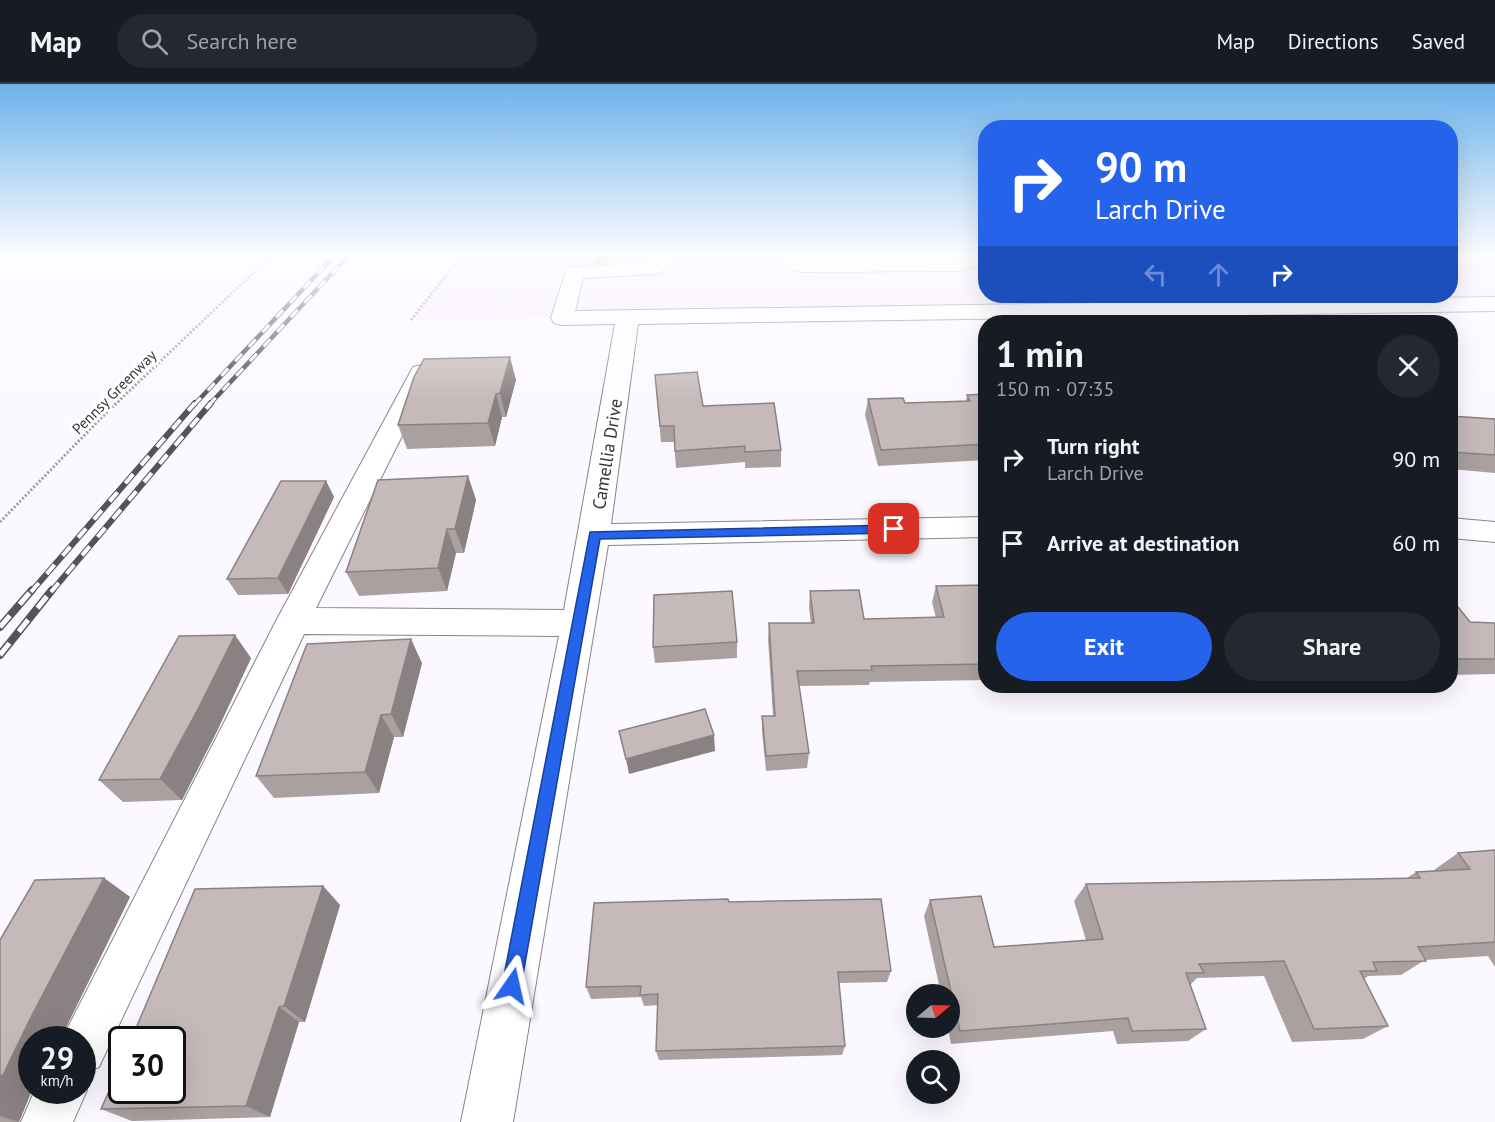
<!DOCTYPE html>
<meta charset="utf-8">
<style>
body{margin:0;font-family:"PT Sans",sans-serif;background:#242831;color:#f1f3f6;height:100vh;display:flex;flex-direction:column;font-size:22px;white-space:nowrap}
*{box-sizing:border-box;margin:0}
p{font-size:20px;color:#9ea1a6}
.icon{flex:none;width:33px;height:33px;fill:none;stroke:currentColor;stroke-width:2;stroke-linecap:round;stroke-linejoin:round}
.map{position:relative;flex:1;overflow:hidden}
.details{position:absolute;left:978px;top:231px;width:480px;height:378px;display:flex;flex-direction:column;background:#171b24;border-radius:24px;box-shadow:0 6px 24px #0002}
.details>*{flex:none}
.hud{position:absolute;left:978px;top:36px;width:480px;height:183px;border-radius:24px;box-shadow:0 6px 24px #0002;background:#2563eb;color:#fff;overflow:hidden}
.needle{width:39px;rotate:71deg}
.tools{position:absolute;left:906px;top:900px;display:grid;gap:12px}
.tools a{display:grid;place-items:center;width:54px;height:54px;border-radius:50%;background:#171b24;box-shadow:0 6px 24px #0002;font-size:30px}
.speed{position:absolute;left:18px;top:942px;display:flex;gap:12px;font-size:30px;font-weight:700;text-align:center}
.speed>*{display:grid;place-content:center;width:78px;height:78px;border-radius:50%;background:#171b24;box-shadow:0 6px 24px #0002;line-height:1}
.speed small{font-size:15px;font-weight:400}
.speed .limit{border:3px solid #111;border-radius:9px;background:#fff;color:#111}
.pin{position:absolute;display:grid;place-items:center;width:51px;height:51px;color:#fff;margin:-26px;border-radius:12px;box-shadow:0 3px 9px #0006}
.me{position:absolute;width:66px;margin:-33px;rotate:11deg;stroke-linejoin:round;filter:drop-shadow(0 0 4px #0008)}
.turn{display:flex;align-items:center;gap:21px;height:126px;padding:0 18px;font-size:27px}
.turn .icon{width:78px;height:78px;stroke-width:2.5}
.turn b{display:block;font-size:42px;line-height:51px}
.lanes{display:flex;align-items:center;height:57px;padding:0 18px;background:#0003;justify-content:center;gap:30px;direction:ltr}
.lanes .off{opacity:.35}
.round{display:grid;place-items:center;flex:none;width:63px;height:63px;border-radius:32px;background:#242831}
.summary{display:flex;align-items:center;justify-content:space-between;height:102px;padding:0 18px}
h1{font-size:36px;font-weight:700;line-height:45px}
.cta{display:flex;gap:12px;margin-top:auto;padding:12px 18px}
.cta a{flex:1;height:69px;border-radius:36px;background:#2563eb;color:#fff;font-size:24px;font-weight:700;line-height:69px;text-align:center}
.cta a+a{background:#242831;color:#f1f3f6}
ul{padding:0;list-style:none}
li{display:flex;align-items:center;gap:18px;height:84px;padding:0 18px}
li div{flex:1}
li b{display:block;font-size:22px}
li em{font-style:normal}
header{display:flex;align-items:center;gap:36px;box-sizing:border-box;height:84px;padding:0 30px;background:#171b24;border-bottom:2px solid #363941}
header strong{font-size:28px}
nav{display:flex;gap:33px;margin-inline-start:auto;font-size:21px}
.search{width:420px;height:54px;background:#242831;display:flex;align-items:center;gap:15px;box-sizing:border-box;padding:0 21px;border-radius:33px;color:#9ea1a6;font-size:22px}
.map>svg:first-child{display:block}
.commercial{fill:#f7ebff}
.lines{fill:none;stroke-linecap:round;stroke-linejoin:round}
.minor-casing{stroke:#86848d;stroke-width:2}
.path{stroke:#9d9ca1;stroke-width:3;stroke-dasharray:2 2;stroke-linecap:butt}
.minor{fill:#fff;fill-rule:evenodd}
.rail-far2-casing{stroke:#545457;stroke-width:4.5}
.rail-far1-casing{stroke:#545457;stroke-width:6}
.rail-casing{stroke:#545457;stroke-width:8}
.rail-far2{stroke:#fff;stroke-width:3;stroke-dasharray:10;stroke-linecap:butt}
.rail-far1{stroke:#fff;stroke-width:4;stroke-dasharray:12;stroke-linecap:butt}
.rail{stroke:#fff;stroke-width:5;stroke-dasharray:15;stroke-linecap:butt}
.wall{fill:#a9a09f}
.shaded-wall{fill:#8a8282}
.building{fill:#c5bab9;stroke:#8a8282;stroke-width:1.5}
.route{fill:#2563eb;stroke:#184099;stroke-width:1.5}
.labels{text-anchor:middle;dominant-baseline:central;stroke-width:6;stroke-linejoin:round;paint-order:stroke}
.far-street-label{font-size:15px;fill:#353538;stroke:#fff}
.street-label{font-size:18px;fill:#353538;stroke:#fff}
</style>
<header>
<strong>Map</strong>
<div class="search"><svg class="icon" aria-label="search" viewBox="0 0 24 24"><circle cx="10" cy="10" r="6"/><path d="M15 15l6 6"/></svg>Search here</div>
<nav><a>Map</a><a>Directions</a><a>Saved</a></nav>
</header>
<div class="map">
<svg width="1495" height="1038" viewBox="0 0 1495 1038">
<rect width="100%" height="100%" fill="#fbf9ff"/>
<path class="commercial" d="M458,171H985L986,212H1450L1451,171H1495V218L411,236Z"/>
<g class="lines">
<defs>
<path id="minor" d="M653,171H673L674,176L661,188L654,190L583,194L575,227L1495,213V227L638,240L611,440L986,433V453L608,461L513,1038H461L559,552L304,550L99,983L82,990V956H62L65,949L276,537L413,283L422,281L431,283L434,288L316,524L564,526L615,240L562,241L554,239L551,234L567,184L649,178L653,174Z
M780,171H802L806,176L958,175L961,174L960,171H980L983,177L980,181L958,187L800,188L793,186Z
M1450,171H1472L1469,175L1450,177Z
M1450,434L1495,438V458L1450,454Z
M82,995L87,1006L73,1038H21L35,1006H82Z"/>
</defs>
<use href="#minor" class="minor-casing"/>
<path class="path" d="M0,175L27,171
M411,236L462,171
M0,438L104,331L272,171"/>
<use href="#minor" class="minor"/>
<defs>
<path id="rail-far2" d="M194,321L335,171
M209,321L349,171"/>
<path id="rail-far1" d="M31,508L195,319
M51,508L211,319"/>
<path id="rail" d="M0,543L32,506
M0,571L52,506"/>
</defs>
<use href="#rail-far2" class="rail-far2-casing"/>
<use href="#rail-far1" class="rail-far1-casing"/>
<use href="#rail" class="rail-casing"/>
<use href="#rail-far2" class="rail-far2"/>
<use href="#rail-far1" class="rail-far1"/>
<use href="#rail" class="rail"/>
</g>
<path class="wall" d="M591,171H626V176L595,180Z
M655,291L703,322L781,366V383L745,384V378L676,384L674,358H661Z
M516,296L506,333H502L495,362L407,365L398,341Z
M986,310V376L878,382L865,331L868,315L905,319L966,317L967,311Z
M1450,332L1495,335V389L1450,385Z
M468,392L476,416L464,469H456L447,507L359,512L346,488Z
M326,397L334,413L288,510L238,511L227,495Z
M986,501V596L870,598L869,601L799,602L809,669L807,684L766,687L762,647V632H773L768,555L769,539H811L809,523L810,507L864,535L936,534L932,518L936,502Z
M1450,513L1470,538L1495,539V590L1450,591Z
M737,558V574L655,579L653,563Z
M251,574L217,647L182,716L123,718L99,696Z
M422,579L403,653H394L379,709L274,714L256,692Z
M1495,766V883L1488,872L1425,876L1401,891L1368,892L1364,895L1388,942L1363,955L1292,958L1264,892L1197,894L1190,901L1206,945L1188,957L1117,960L1113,947L951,960L948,944H950V910H941L924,832L930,816L994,863L1086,856L1074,817L1086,800L1407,794L1416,788L1435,787L1434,786L1458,769Z
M104,794L130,813L63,948L32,1006L19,1038H0V856Z
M323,802L340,821L305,938H299L270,1033L132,1037L101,1025Z
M729,818L891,887L887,898L839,899L845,962L842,971L659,976L656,967L658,921L644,922L641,913L591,915L586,903Z"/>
<path class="shaded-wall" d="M594,171H626V176L595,180Z
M510,273L516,296L506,333L500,309Z
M496,310L502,333L495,362L488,339Z
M468,392L476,416L464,469L455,445Z
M326,397L334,413L288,510L278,494Z
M447,445L456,469L447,507L438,484Z
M235,551L251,574L217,647L182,716L160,695Z
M411,555L422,579L403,653L391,630Z
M381,631L394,653L379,709L365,688Z
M714,651L715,667L629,690L626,675Z
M104,794L130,813L60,956H32V1006L19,1038L0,1032V992Z
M323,802L340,821L305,938L284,922Z
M279,923L299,938L270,1033L246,1022Z"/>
<path class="building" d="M510,273L500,309L496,310L488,339L398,341L414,293L424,275Z
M697,288L703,322L774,319L781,366L745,368V362L675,367L674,342H660L655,291Z
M986,310V360L881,366L868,315L903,314L905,319L970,317L967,311Z
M1450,332L1495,335V371L1450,368Z
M468,392L455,445H447L438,484L346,488L378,396Z
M281,397H326L278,494L227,495Z
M986,501V580L871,582L872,586L797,587L809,669L766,672L762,632H775L769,539H814L810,507L859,506L864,535L944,533L936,502Z
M732,507L737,558L653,563L654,511Z
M1450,513L1470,538L1495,539V575H1450Z
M235,551L198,625L160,695L99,696L179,552Z
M411,555L391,630L381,631L365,688L256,692L307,560Z
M705,625L714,651L626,675L619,647Z
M1495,766V858L1418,863L1426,877L1373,878L1377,887H1360L1388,942L1314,945L1284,877L1199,880L1204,889H1186L1206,945L1132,947L1128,934L960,947L930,816L981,812L994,863L1103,855L1086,800L1420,794L1416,788L1470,785L1458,769Z
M104,794L31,933L3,991L0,992V856L35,796Z
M323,802L284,922L279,923L246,1022L101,1025L122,978V1006H172V956H131L195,805Z
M728,815L729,818L881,815L891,887L838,888L845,962L656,967L658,910L640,911L641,902L586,903L594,819Z"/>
<linearGradient id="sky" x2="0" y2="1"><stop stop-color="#6cb2ea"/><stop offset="0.54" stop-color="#fdfcff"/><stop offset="1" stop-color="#fdfcff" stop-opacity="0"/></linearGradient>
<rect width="1495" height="317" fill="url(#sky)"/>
<path class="route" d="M894,441L900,445L894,449L600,455L521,902L518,909L512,911L505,909L502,902L590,448Z"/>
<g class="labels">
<g class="far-street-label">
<text transform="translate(114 308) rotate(-45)">Pennsy Greenway</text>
</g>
<g class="street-label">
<text transform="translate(607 370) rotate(-81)">Camellia Drive</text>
</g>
</g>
</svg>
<div class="tools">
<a><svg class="needle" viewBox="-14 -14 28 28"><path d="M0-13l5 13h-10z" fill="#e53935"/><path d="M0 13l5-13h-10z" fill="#9ea1a6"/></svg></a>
<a><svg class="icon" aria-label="search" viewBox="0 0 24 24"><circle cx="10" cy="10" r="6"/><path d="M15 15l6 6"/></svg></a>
</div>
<div class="speed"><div>29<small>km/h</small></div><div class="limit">30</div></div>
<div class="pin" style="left:894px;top:445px;background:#d93025"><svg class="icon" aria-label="arrive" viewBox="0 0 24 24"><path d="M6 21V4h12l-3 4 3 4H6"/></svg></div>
<svg class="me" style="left:512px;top:902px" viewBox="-20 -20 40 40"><path d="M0-17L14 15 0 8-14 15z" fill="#2563eb" stroke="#fff" stroke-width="4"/></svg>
<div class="hud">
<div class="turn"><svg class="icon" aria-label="right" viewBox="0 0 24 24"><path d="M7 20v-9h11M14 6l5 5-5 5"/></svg><div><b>90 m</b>Larch Drive</div></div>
<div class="lanes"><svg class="icon off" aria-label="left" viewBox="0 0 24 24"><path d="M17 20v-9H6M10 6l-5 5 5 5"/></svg><svg class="icon off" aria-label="ahead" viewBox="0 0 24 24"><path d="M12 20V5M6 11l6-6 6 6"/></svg><svg class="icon" aria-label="right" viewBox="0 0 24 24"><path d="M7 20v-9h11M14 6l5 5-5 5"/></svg></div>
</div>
<section class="details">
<div class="summary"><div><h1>1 min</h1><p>150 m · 07:35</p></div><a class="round"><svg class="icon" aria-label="close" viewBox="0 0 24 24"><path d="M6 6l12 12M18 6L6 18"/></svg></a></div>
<ul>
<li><svg class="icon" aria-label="right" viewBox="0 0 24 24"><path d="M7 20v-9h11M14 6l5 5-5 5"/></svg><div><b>Turn right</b><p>Larch Drive</p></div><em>90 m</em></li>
<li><svg class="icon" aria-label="arrive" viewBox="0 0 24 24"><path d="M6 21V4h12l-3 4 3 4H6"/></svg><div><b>Arrive at destination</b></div><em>60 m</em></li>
</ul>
<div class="cta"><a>Exit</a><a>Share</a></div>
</section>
</div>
